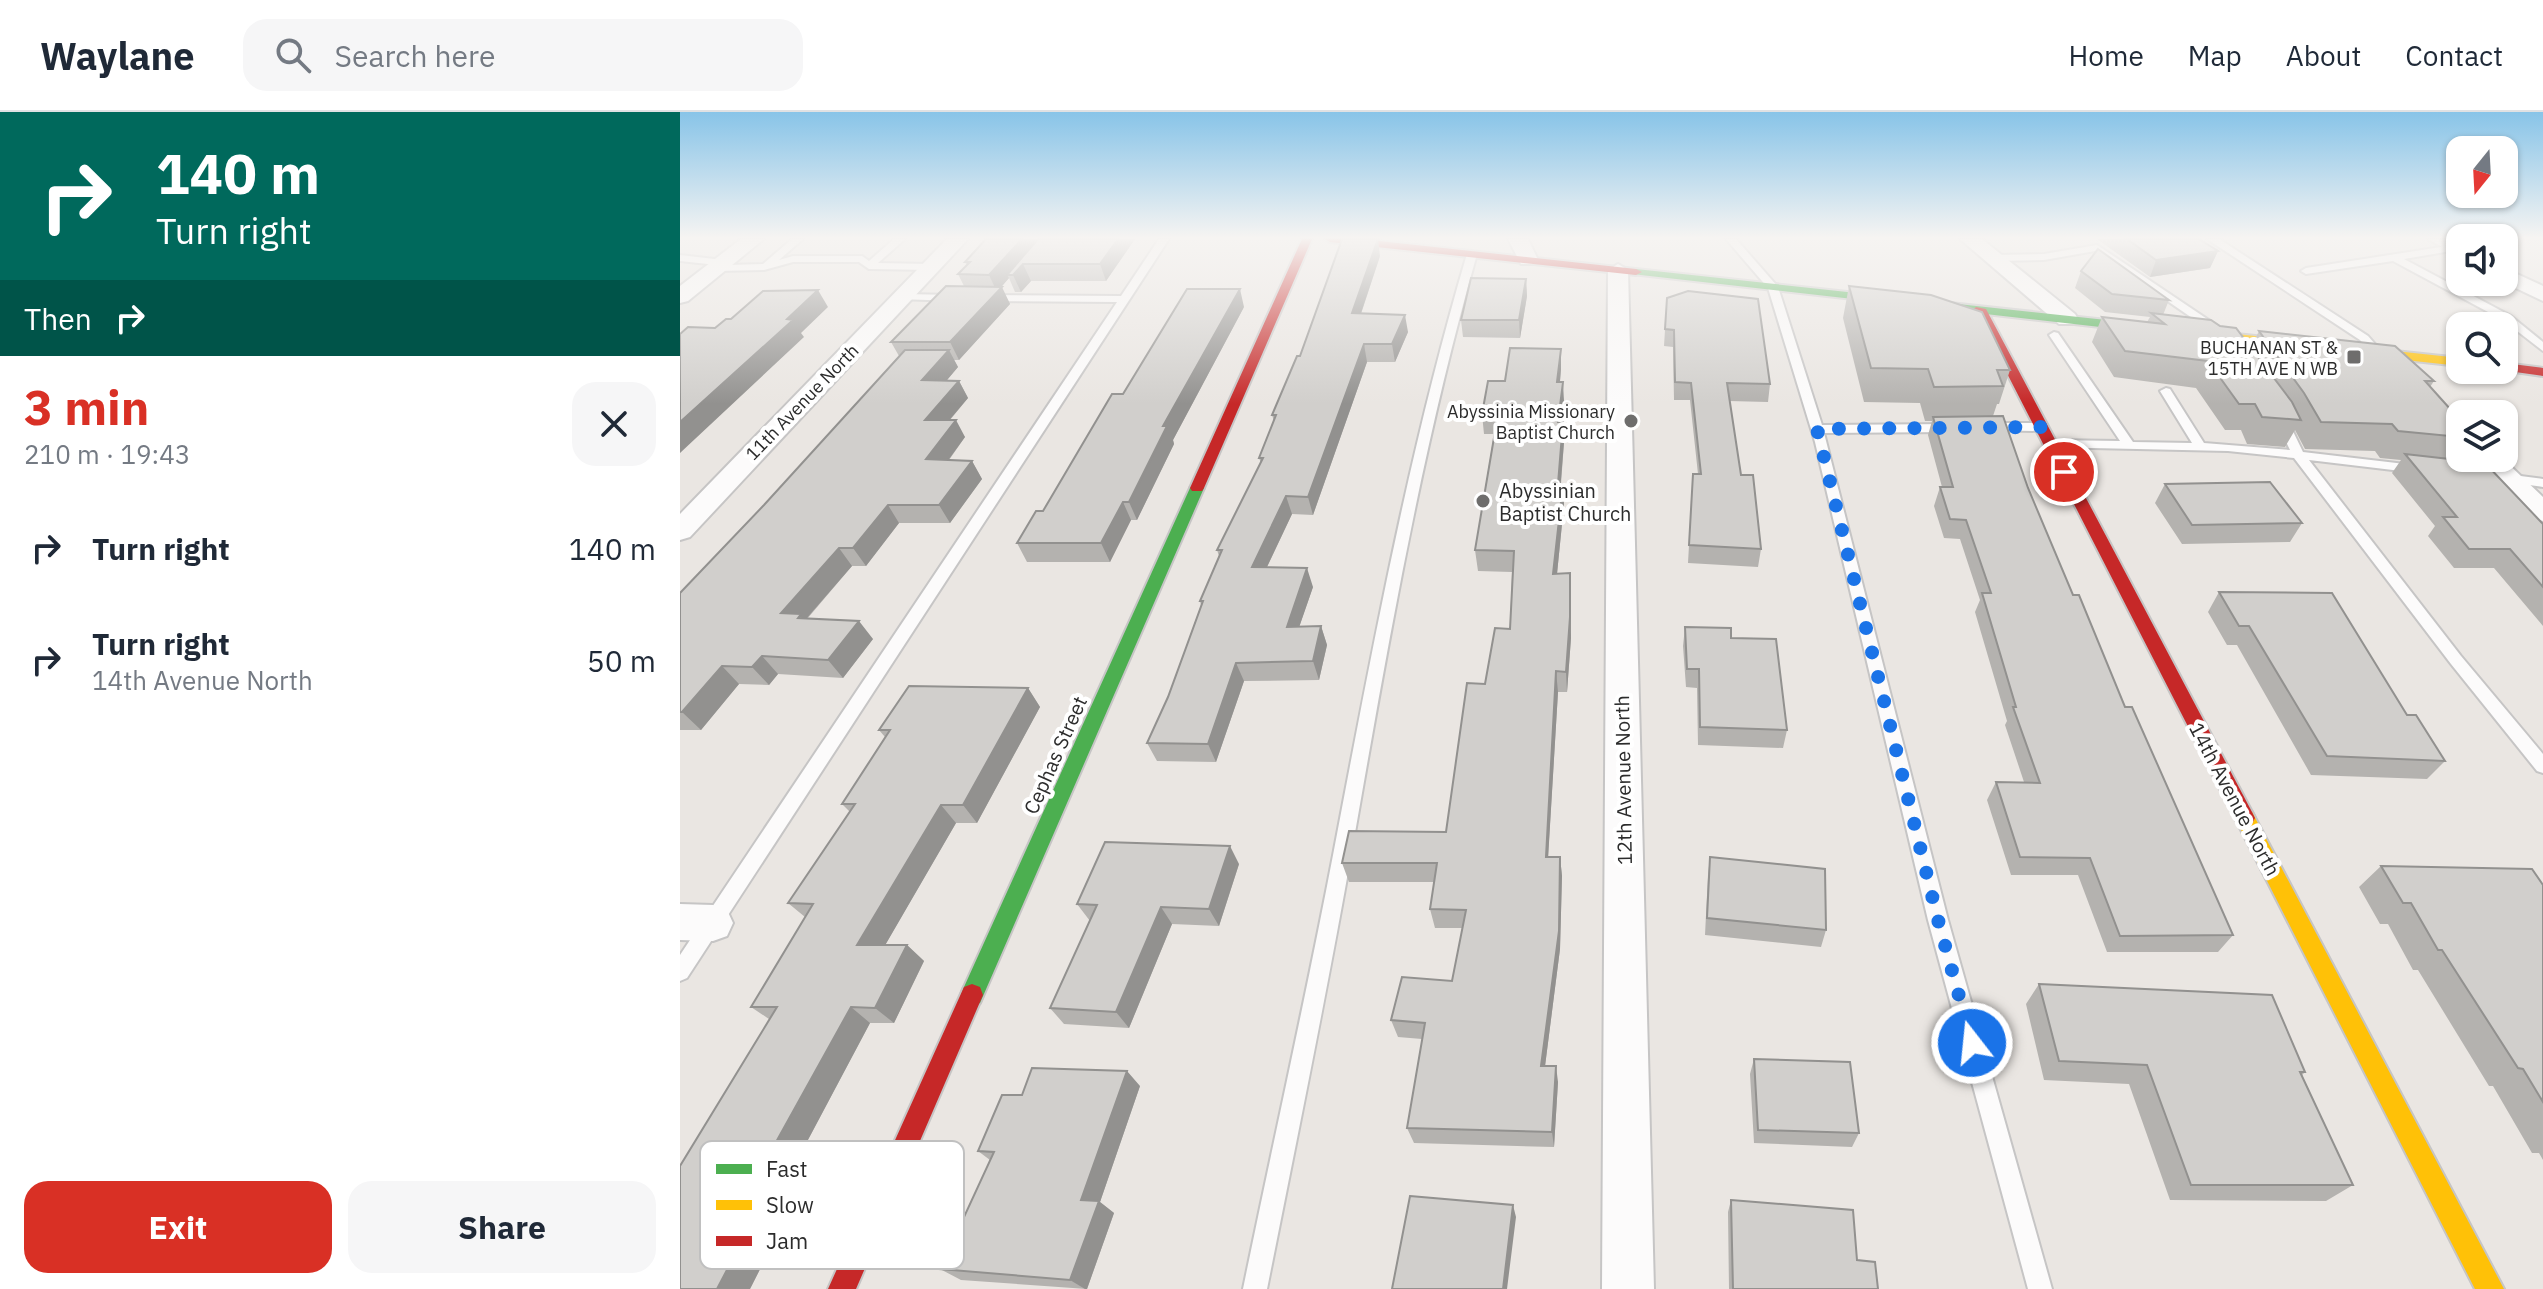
<!DOCTYPE html>
<meta charset="utf-8">
<style>
body{margin:0;font-family:"IBM Plex Sans",sans-serif;background:#f6f6f7;color:#1f2937;height:100vh;display:flex;flex-direction:column;font-size:30px;white-space:nowrap}
*{box-sizing:border-box;margin:0}
p{font-size:26px;color:#747a83}
.icon{flex:none;width:44px;height:44px;fill:none;stroke:currentColor;stroke-width:2;stroke-linecap:round;stroke-linejoin:round}
.map{position:relative;flex:1;overflow:hidden}
.side{display:flex;flex-direction:column;background:#fff;width:680px}
.side>*{flex:none}
.hud{background:#00695c;color:#fff;overflow:hidden}
.needle{width:52px;rotate:198deg}
.tools{position:absolute;left:1766px;top:24px;display:grid;gap:16px}
.tools a{display:grid;place-items:center;width:72px;height:72px;border-radius:16px;background:#fff;box-shadow:0 2px 6px #0004;font-size:40px}
.pin{position:absolute;display:grid;place-items:center;width:68px;height:68px;color:#fff;margin:-34px;border:4px solid #fff;border-radius:50%;box-shadow:0 2px 8px #0007}
.me{position:absolute;width:88px;margin:-44px;rotate:344deg;stroke-linejoin:round;filter:drop-shadow(0 0 6px #0008)}
.turn{display:flex;align-items:center;gap:28px;height:168px;padding:0 24px;font-size:36px}
.turn .icon{width:104px;height:104px;stroke-width:2.5}
.turn b{display:block;font-size:56px;line-height:68px}
.then{display:flex;align-items:center;height:76px;padding:0 24px;background:#0003;gap:16px;font-size:30px}
.round{display:grid;place-items:center;flex:none;width:84px;height:84px;border-radius:24px;background:#f6f6f7}
.headline{display:flex;align-items:center;justify-content:space-between;height:136px;padding:0 24px}
h1{font-size:48px;font-weight:800;line-height:60px;color:#d93025}
.cta{display:flex;gap:16px;margin-top:auto;padding:16px 24px}
.cta a{flex:1;height:92px;border-radius:24px;background:#d93025;color:#fff;font-size:32px;font-weight:800;line-height:92px;text-align:center}
.cta a+a{background:#f6f6f7;color:#1f2937}
ul{padding:0;list-style:none}
li{display:flex;align-items:center;gap:24px;height:112px;padding:0 24px}
li div{flex:1}
li b{display:block;font-size:30px}
li em{font-style:normal}
header{display:flex;align-items:center;gap:48px;box-sizing:border-box;height:112px;padding:0 40px;background:#fff;border-bottom:2px solid #e0e1e3}
header strong{font-size:38px}
nav{display:flex;gap:44px;margin-inline-start:auto;font-size:28px}
.search{width:560px;height:72px;background:#f6f6f7;display:flex;align-items:center;gap:20px;box-sizing:border-box;padding:0 28px;border-radius:24px;color:#747a83;font-size:30px}
main{display:flex;flex:1;min-height:0}
.map>svg:first-child{display:block}
.lines{fill:none;stroke-linecap:round;stroke-linejoin:round}
.lane-casing{stroke:#c6c5c5;stroke-width:4}
.street-casing{stroke:#c6c5c5;stroke-width:4}
.fast-casing{stroke:#c6c5c5;stroke-width:4}
.slow-casing{stroke:#c6c5c5;stroke-width:4}
.jam-casing{stroke:#c6c5c5;stroke-width:4}
.lane{fill:#fcfbfb;fill-rule:evenodd}
.street{fill:#fcfbfb;fill-rule:evenodd}
.fast{fill:#4caf50;fill-rule:evenodd}
.slow{fill:#ffc107;fill-rule:evenodd}
.jam{fill:#c62828;fill-rule:evenodd}
.wall{fill:#b4b2af}
.shaded-wall{fill:#92918f}
.building{fill:#d1cfcc;stroke:#92918f;stroke-width:2}
.route{stroke:#1a73e8;stroke-width:14;stroke-dasharray:0 25.2}
.poi-dot{fill:#6e6d6c;stroke:#fff;stroke-width:3}
.labels{text-anchor:middle;dominant-baseline:central;stroke-width:8;stroke-linejoin:round;paint-order:stroke}
.far-poi-label{font-size:18px;fill:#2c2c2c;stroke:#fff;text-anchor:end}
.far-street-label{font-size:18px;fill:#2c2c2c;stroke:#fff}
.poi-label{font-size:20px;fill:#2c2c2c;stroke:#fff;text-anchor:start}
.street-label{font-size:20px;fill:#2c2c2c;stroke:#fff}
.key{fill:#fff;stroke:#c0c0c0;stroke-width:2}
.key-label{font-size:22px;fill:#2c2c2c}
</style>
<header>
<strong>Waylane</strong>
<div class="search"><svg class="icon" aria-label="search" viewBox="0 0 24 24"><circle cx="10" cy="10" r="6"/><path d="M15 15l6 6"/></svg>Search here</div>
<nav><a>Home</a><a>Map</a><a>About</a><a>Contact</a></nav>
</header>
<main>
<section class="side">
<div class="hud">
<div class="turn"><svg class="icon" aria-label="right" viewBox="0 0 24 24"><path d="M7 20v-9h11M14 6l5 5-5 5"/></svg><div><b>140 m</b>Turn right</div></div>
<div class="then">Then<svg class="icon" aria-label="right" viewBox="0 0 24 24"><path d="M7 20v-9h11M14 6l5 5-5 5"/></svg></div>
</div>
<div class="headline"><div><h1>3 min</h1><p>210 m · 19:43</p></div><a class="round"><svg class="icon" aria-label="close" viewBox="0 0 24 24"><path d="M6 6l12 12M18 6L6 18"/></svg></a></div>
<ul>
<li><svg class="icon" aria-label="right" viewBox="0 0 24 24"><path d="M7 20v-9h11M14 6l5 5-5 5"/></svg><div><b>Turn right</b></div><em>140 m</em></li>
<li><svg class="icon" aria-label="right" viewBox="0 0 24 24"><path d="M7 20v-9h11M14 6l5 5-5 5"/></svg><div><b>Turn right</b><p>14th Avenue North</p></div><em>50 m</em></li>
</ul>
<div class="cta"><a>Exit</a><a>Share</a></div>
</section>
<div class="map">
<svg width="1863" height="1177" viewBox="0 0 1863 1177">
<rect width="100%" height="100%" fill="#eae6e2"/>
<g class="lines">
<defs>
<path id="lane" d="M112,127H123L99,148L113,144H182L189,149L214,127H225L198,151L251,152L256,155L251,158L189,157L179,150H113L84,158L37,159L32,156L37,153L0,149V143L43,148L46,149L47,153L83,152Z
M479,127H489L7,866L0,869V843L437,190L308,189L303,186L308,183L441,184Z
M1046,127H1056L1098,175L1142,313L1271,312L1277,316L1271,320L1144,321L1268,808L1372,1177H1348L1248,808L1135,330L1088,176Z
M1527,127H1539L1688,224L1702,240L1692,242L1680,228Z
M1417,133L1542,217V221H1534L1415,139L1364,148L1313,149L1308,146L1313,143L1364,142Z
M1774,133L1779,136L1777,138L1724,147L1831,204L1863,230V239L1823,208L1713,149L1626,162L1621,159L1626,156Z
M792,139L797,142C741,338 707,538 672,738C646,885 616,1031 587,1177H563C593,1031 626,885 654,738C692,538 729,338 787,142Z
M222,182L277,183L282,186L277,189L218,187V183Z
M1374,220L1378,221L1453,330L1512,331L1480,279L1486,276L1490,277L1524,331L1610,338L1596,309L1602,305L1608,309L1623,340L1742,354L1744,357L1738,361L1629,348L1781,544L1863,642V661L1857,659L1771,552L1614,346L1548,339L1366,335V329L1370,328L1440,329L1369,223Z
M1306,311H1361L1367,315L1361,319L1302,318L1300,315Z
M1825,362L1863,367V375L1820,369V363Z"/>
<path id="street" d="M61,127H84L8,189L0,191V174Z
M267,127H288L10,425L0,428V402Z
M828,127H848L858,148L855,152H841Z
M1280,127H1302L1395,202L1398,207L1395,212H1379Z
M1748,127H1773L1780,131V145Z
M938,152L948,158L974,1177H922L928,158Z
M1824,156L1863,174V189L1823,170Z
M1793,346H1822L1863,385V409L1853,406Z
M0,792L33,793L47,798L53,811L47,824L33,829L0,828Z"/>
<path id="fast" d="M956,157L1482,214L1488,218L1482,222L952,162L950,160Z
M517,372L524,376L300,891L292,894L284,891L281,883L284,875L510,376Z"/>
<path id="slow" d="M1482,214L1780,246V254L1478,221L1476,218Z
M1565,698L1572,700L1824,1177H1795L1555,706L1558,700Z"/>
<path id="jam" d="M622,127H632L524,376L522,379H512L510,376Z
M645,127H681L956,157L962,160L956,163L650,130Z
M1296,195L1306,197L1572,700L1575,706L1572,712L1565,714L1558,712L1294,197Z
M1824,251L1863,256V264L1821,258H1824Z
M292,872L300,875L303,883L176,1177H148L284,875Z"/>
</defs>
<use href="#lane" class="lane-casing"/>
<use href="#street" class="street-casing"/>
<use href="#fast" class="fast-casing"/>
<use href="#slow" class="slow-casing"/>
<use href="#jam" class="jam-casing"/>
<use href="#lane" class="lane"/>
<use href="#street" class="street"/>
<use href="#fast" class="fast"/>
<use href="#slow" class="slow"/>
<use href="#jam" class="jam"/>
</g>
<path class="wall" d="M306,127H455L426,169H351L341,180H335L329,166L321,175L330,192L279,248H274L278,255L266,269H279L288,286L270,308L285,325L269,348L292,349L302,367L270,411H219L186,454H172L127,507L193,527L163,566L98,562L89,573L59,572L21,618H0V481L84,393L219,244L211,230L284,174L278,162L287,154L285,150Z
M1417,127H1519L1538,139L1530,156L1470,165Z
M700,144L681,202L728,220L715,250H687L633,403L612,402L587,455L633,475L619,515L641,514L647,533L639,568L564,569L536,650L477,649L467,631L488,585L521,493L520,489L539,444L537,438L581,351L579,346L594,309L592,303L620,244Z
M1401,159L1489,188L1483,203L1571,235L1579,219L1754,269L1750,275L1780,308V346H1783L1781,348L1863,412V514L1814,456H1774L1748,424L1755,414L1712,361L1721,348L1700,346L1695,339L1625,337L1615,318L1605,335L1567,332L1561,318H1545L1516,276L1434,265L1412,230L1422,205L1467,210L1470,205L1425,200L1395,176Z
M846,167L847,184L840,226L783,225L781,208Z
M1169,174L1330,258L1319,292H1317L1313,304L1348,376L1393,483L1553,823L1538,840H1427L1398,763H1331L1307,688L1316,670H1344L1325,613L1327,609L1295,500L1300,488L1280,427L1264,426L1254,394L1260,375H1262L1248,323L1252,309H1245L1240,291L1184,290L1163,206Z
M987,186L1090,272L1088,290L1049,289L1061,363L1081,437L1078,455L1008,451L1013,362H1018L1010,288H994L993,235L984,234Z
M564,195L493,328L494,332L457,408H451L430,450H347L337,431L363,399L443,282Z
M881,257L880,270L884,290L882,310H883L884,330L881,372H883L884,392L877,462L891,482V526L887,580H878L868,745H880L882,764L880,837L865,954L878,970L874,1035L734,1031L727,1016L742,927L718,925L711,908L772,869L783,816H755L750,797L754,770H669L662,751L766,720L805,572L830,517L832,460L798,459L795,438L814,322H804L802,302L825,269Z
M1485,372L1622,411L1610,430L1502,432L1475,391Z
M1539,480L1727,603L1765,649L1747,667L1631,663L1557,533H1547L1528,500Z
M1005,515L1051,526L1107,618L1103,636L1018,633L1017,576L1006,575L1003,534Z
M348,576L360,595L297,711H276L205,833H227L244,849L214,911H190L104,1073L119,1080L70,1177L89,907L71,895L125,805L108,791L170,700L162,692L205,625L199,618Z
M1030,745L1146,818L1141,835L1025,823L1028,763Z
M559,752L539,814L492,812L449,916L384,912L370,896L410,809L397,792Z
M1701,754L1863,773V1048L1859,1041H1852L1813,974H1809L1738,858H1733L1708,812H1700L1679,775Z
M1359,872L1625,960L1622,963L1673,1073L1646,1089L1490,1088L1449,972L1364,968L1346,892Z
M1074,947L1179,1021L1172,1035L1074,1031L1070,962Z
M460,974L420,1090L434,1101L407,1177L281,1168L260,1157L310,1048L298,1039Z
M1051,1088L1177,1148L1198,1177H1049L1048,1100Z"/>
<path class="shaded-wall" d="M342,127H364L327,163L329,166L317,180L309,163Z
M438,127H455L426,169L420,152Z
M698,127L700,144L675,219L672,201Z
M1538,139L1530,156L1470,165L1476,148Z
M343,152L351,169L341,180L333,163Z
M846,167L847,184L840,226L839,208Z
M322,175L330,192L279,248L270,230Z
M560,177L564,195L493,328L494,332L457,408L449,390L483,314Z
M138,178L148,195L121,221L124,225L0,341V310Z
M725,203L728,220L715,250L712,232Z
M684,232L687,250L633,403L628,385Z
M881,237V257L878,290L877,270Z
M269,238L278,255L252,286L242,268Z
M279,269L288,286L255,325L245,308Z
M883,270L884,290L879,330L878,310Z
M276,308L285,325L256,365L246,347Z
M883,310L884,330L879,392L878,372Z
M292,349L302,367L270,411L259,393Z
M883,372L884,392L875,482L873,462Z
M606,384L612,402L578,474L572,455Z
M443,390L451,408L430,450L421,431Z
M208,393L219,411L186,454L173,436Z
M159,436L172,454L126,507L101,501Z
M627,456L633,475L613,533L607,515Z
M890,461L891,526L887,580L886,560Z
M179,509L193,527L163,566L148,548Z
M641,514L647,533L639,568L633,549Z
M82,544L98,562L89,573L72,555Z
M556,551L564,569L536,650L528,632Z
M42,554L59,572L21,618L2,600Z
M876,559L878,580L867,764L866,745Z
M348,576L360,595L297,711L283,693Z
M261,693L276,711L196,849L177,833Z
M550,734L559,752L539,814L529,797Z
M880,745L882,764L880,837L863,970L861,954Z
M481,795L492,812L449,916L436,900Z
M227,833L244,849L214,911L195,896Z
M171,895L190,911L104,1073L119,1080L70,1177H37L75,1068Z
M876,954L878,970L874,1035L872,1020Z
M447,959L460,974L420,1090L434,1101L407,1177H405L390,1168L401,1088Z
M833,1093L836,1105L827,1177H823Z"/>
<path class="building" d="M306,127H342L309,163L278,162L290,150H285Z
M358,127H438L420,152H343L333,163H327Z
M662,127H698L672,201L725,203L712,232H684L628,385L606,384L572,455L627,456L607,515L641,514L633,549L556,551L528,632L467,631L488,585L523,489H520L542,438H537L583,346H579L596,303H592L617,244H620Z
M1447,127H1519L1538,139L1476,148Z
M1418,137L1489,188L1432,182L1401,159Z
M791,166L846,167L839,208H781Z
M266,174L322,175L270,230H211Z
M1169,174L1251,183L1302,200L1330,258H1317L1323,274L1254,275L1248,257L1191,256Z
M507,177H560L483,314H487L449,390H443L421,431H337L356,399H363L432,282H443Z
M138,178L107,207L113,208L0,310V222L8,215L35,216L46,207H51L83,179Z
M1008,179L1078,187L1090,272L1047,271L1061,363H1073L1081,437L1009,433L1013,362H1021L1011,271L995,270L994,218L985,217L987,186Z
M1471,201L1531,208L1540,214L1556,216L1612,290L1621,308L1582,305L1575,292H1559L1528,249L1445,239L1422,205L1485,212Z
M1579,219L1715,234L1754,269H1745L1780,308V325L1718,319L1712,312L1641,310L1624,281Z
M830,236L881,237L877,270H883L878,310H883L878,372H883L873,462L890,461V505L886,560L876,559L866,745H880L879,819L861,954H876L872,1020L727,1016L745,911L711,908L722,865L772,869L786,798L750,797L757,751H662L669,719L766,720L787,571L805,572L815,516L830,517L834,439L795,438L818,302H802L808,269H825Z
M225,238H269L242,268L279,269L245,308H276L246,347L292,349L259,393H208L173,436H159L101,501L121,502L118,506L179,509L148,548L82,544L72,555L42,554L2,600H0V481L84,393Z
M1323,304L1348,376L1393,483H1399L1445,595H1452L1553,823L1440,824L1410,746L1340,745L1316,670L1360,671L1333,595H1336L1302,481H1311L1286,408L1270,407L1260,375H1273L1253,305Z
M1725,342L1805,351L1863,412V475L1830,437H1789L1763,405H1777Z
M1590,370L1622,411L1512,413L1485,372Z
M1539,480L1652,481L1727,603H1736L1765,649L1647,644L1569,514H1559Z
M1005,515L1051,516V526L1096,527L1107,618L1020,615L1019,557H1007Z
M229,574L348,576L283,693H261L177,833H227L195,896L171,895L75,1068H94L37,1177H0V1054L97,895H71L133,792L108,791L175,692H162L210,618H199Z
M425,730L550,734L529,797L481,795L436,900L370,896L417,793L397,792Z
M1030,745L1145,757L1146,818L1027,806Z
M1701,754L1852,757L1863,773V990L1843,957L1838,956L1762,838H1758L1731,791H1723Z
M1359,872L1592,883L1625,960H1620L1673,1073H1511L1467,953L1379,949Z
M1074,947L1170,950L1179,1021L1078,1018Z
M352,956L447,959L401,1088L419,1089L390,1168L260,1157L314,1040L298,1039L322,983H342Z
M730,1084L833,1093L823,1177H712Z
M1051,1088L1173,1098L1177,1148L1195,1150L1198,1177H1053Z"/>
<linearGradient id="sky" x2="0" y2="1"><stop stop-color="#88c4e8"/><stop offset="0.43" stop-color="#f6f4f2"/><stop offset="1" stop-color="#f6f4f2" stop-opacity="0"/></linearGradient>
<rect width="1863" height="292" fill="url(#sky)"/>
<g class="lines">
<path class="route" d="M1292,931L1258,808L1137,317L1361,315L1384,360"/>
</g>
<g class="poi-dot">
<rect x="1666" y="237" width="16" height="16" rx="4"/>
<circle cx="951" cy="309" r="8"/>
<circle cx="803" cy="389" r="8"/>
</g>
<g class="labels">
<g class="far-poi-label">
<text x="1658" y="235">BUCHANAN ST &amp;<tspan x="1658" dy="21">15TH AVE N WB</tspan></text>
<text x="935" y="299">Abyssinia Missionary<tspan x="935" dy="21">Baptist Church</tspan></text>
</g>
<g class="far-street-label">
<text transform="translate(122 290) rotate(-46)">11th Avenue North</text>
</g>
<g class="poi-label">
<text x="819" y="378">Abyssinian<tspan x="819" dy="23">Baptist Church</tspan></text>
</g>
<g class="street-label">
<text transform="translate(375 643) rotate(-66)">Cephas Street</text>
<text transform="translate(943 668) rotate(-91)">12th Avenue North</text>
<text transform="translate(1555 687) rotate(62)">14th Avenue North</text>
</g>
</g>
<rect x="20" y="1029" width="264" height="128" rx="12" class="key"/>
<rect x="36" y="1052" width="36" height="10" fill="#4caf50"/>
<rect x="36" y="1088" width="36" height="10" fill="#ffc107"/>
<rect x="36" y="1124" width="36" height="10" fill="#c62828"/>
<g class="key-label">
<text x="86" y="1065">Fast</text>
<text x="86" y="1101">Slow</text>
<text x="86" y="1137">Jam</text>
</g>
</svg>
<div class="tools">
<a><svg class="needle" viewBox="-14 -14 28 28"><path d="M0-13l5 13h-10z" fill="#e53935"/><path d="M0 13l5-13h-10z" fill="#747a83"/></svg></a>
<a><svg class="icon" aria-label="sound" viewBox="0 0 24 24"><path d="M4 9h4l5-4v14l-5-4H4zM17 9q2 3 0 6"/></svg></a>
<a><svg class="icon" aria-label="search" viewBox="0 0 24 24"><circle cx="10" cy="10" r="6"/><path d="M15 15l6 6"/></svg></a>
<a><svg class="icon" aria-label="layers" viewBox="0 0 24 24"><path d="M12 4l9 5-9 5-9-5zM3 14l9 5 9-5"/></svg></a>
</div>
<div class="pin" style="left:1384px;top:360px;background:#d93025"><svg class="icon" aria-label="arrive" viewBox="0 0 24 24"><path d="M6 21V4h12l-3 4 3 4H6"/></svg></div>
<svg class="me" style="left:1292px;top:931px" viewBox="-20 -20 40 40"><circle r="17" fill="#1a73e8" stroke="#fff" stroke-width="3"/><path d="M0-11L8 9 0 5-8 9z" fill="#fff"/></svg>
</div>
</main>
